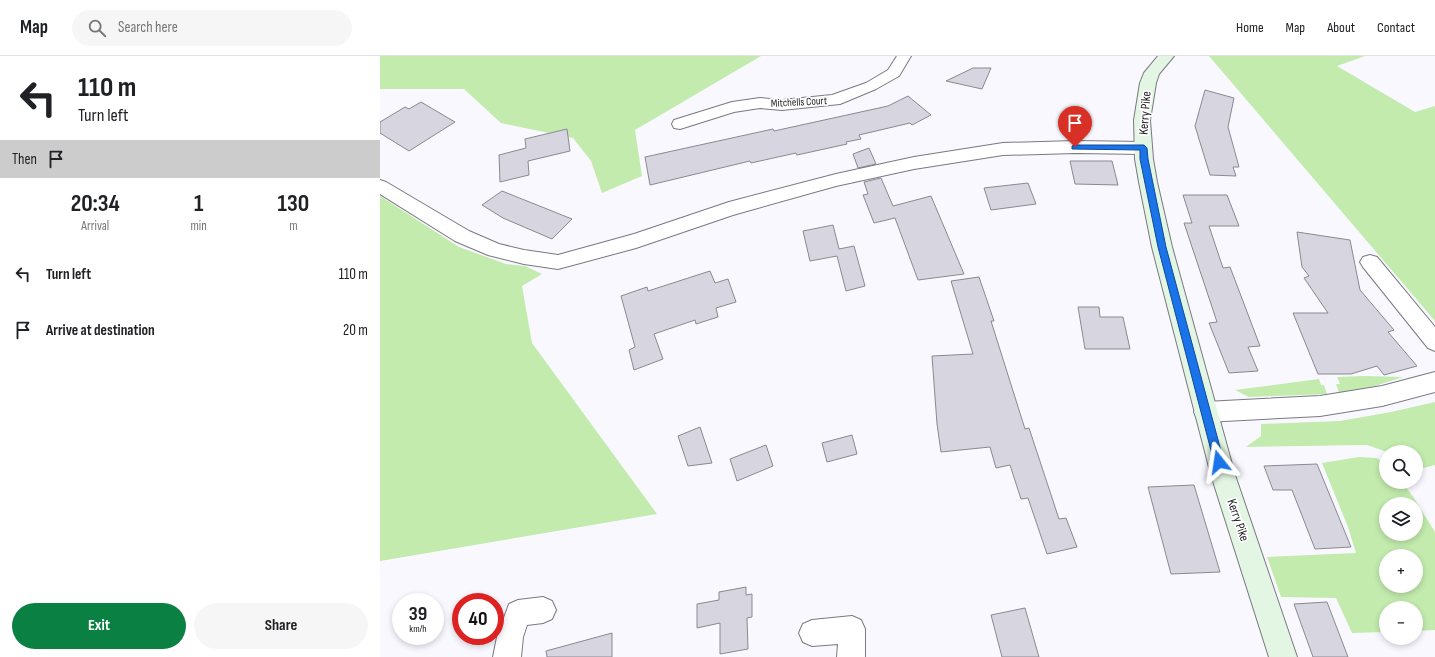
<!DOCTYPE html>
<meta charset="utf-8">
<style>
body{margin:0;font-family:"Sofia Sans Condensed",sans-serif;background:#f6f6f6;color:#202124;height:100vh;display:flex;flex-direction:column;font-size:15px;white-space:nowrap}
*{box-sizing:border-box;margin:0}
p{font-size:13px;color:#757577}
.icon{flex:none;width:22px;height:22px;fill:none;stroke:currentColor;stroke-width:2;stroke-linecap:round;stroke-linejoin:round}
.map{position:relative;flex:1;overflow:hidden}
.details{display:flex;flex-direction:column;background:#fff;width:380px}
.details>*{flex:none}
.top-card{background:#fff;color:#202124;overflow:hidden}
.buttons{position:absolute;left:999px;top:389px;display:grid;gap:8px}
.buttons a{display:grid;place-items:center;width:44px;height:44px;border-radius:50%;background:#fff;box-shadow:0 2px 6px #0003;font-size:20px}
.speed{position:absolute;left:12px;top:537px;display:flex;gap:8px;font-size:20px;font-weight:700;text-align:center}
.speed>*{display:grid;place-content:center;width:52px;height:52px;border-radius:50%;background:#fff;box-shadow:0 2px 6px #0003;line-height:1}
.speed small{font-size:10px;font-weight:400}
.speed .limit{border:6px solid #d22;background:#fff;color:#111}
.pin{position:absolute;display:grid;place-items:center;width:34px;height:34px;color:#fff;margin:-41px -17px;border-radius:50% 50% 50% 0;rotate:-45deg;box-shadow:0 0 4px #0007}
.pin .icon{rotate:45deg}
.me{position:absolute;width:44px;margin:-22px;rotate:345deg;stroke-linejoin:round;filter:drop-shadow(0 0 3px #0008)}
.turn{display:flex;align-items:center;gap:14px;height:84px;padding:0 12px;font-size:18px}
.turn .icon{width:52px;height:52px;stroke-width:2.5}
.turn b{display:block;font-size:28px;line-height:34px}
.then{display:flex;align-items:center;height:38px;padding:0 12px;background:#0003;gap:8px;font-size:15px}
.eta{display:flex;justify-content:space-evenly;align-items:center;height:68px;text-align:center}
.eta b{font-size:24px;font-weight:700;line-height:28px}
.cta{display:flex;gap:8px;margin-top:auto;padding:8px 12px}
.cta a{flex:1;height:46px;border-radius:24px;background:#0b8043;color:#fff;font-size:16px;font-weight:700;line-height:46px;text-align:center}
.cta a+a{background:#f6f6f6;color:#202124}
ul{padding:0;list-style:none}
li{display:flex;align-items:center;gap:12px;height:56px;padding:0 12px}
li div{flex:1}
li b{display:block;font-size:15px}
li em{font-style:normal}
header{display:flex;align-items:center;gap:24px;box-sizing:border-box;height:56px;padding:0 20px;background:#fff;border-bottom:1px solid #e0e0e0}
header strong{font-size:19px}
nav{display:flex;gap:22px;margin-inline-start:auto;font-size:14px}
.search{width:280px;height:36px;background:#f6f6f6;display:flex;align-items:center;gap:10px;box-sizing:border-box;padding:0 14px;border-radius:22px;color:#757577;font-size:15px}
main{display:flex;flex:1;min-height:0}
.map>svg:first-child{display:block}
.green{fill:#c2ebad;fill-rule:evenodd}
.building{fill:#d7d6e0;stroke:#8a8992}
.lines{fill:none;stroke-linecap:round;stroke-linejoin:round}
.street-casing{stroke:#7a7982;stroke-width:2}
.secondary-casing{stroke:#7a7982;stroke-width:2}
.street{fill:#fff;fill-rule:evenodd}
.secondary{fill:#e3f5e3;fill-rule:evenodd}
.route{fill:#1a73e8;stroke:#114b97}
.labels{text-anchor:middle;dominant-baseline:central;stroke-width:3.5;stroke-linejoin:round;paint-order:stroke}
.far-street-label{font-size:11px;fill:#232327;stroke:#fff}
.street-label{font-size:13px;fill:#232327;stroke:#fff}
</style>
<header>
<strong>Map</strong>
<div class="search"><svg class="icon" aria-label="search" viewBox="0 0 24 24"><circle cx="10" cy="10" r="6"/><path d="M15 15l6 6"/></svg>Search here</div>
<nav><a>Home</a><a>Map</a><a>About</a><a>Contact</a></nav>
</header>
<main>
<section class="details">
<div class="top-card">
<div class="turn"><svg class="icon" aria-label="left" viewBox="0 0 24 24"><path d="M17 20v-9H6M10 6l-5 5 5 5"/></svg><div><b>110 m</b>Turn left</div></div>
<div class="then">Then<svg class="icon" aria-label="arrive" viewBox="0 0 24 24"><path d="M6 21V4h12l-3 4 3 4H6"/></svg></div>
</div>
<div class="eta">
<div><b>20:34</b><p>Arrival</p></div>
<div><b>1</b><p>min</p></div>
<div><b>130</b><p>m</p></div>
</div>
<ul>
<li><svg class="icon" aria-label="left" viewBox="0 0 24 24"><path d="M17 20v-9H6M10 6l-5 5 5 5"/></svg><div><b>Turn left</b></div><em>110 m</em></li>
<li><svg class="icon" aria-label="arrive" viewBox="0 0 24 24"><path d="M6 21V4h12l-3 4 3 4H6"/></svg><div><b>Arrive at destination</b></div><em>20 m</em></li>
</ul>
<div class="cta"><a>Exit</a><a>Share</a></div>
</section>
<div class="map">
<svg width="1055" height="601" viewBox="0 0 1055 601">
<rect width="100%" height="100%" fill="#f9f8fe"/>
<path class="green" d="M0,0H381L255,74L262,120L222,137L211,105L193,82L121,67L84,33H0Z
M829,0H985L957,10L1035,56L1055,50V265Z
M0,140L79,191L126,208L145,210L162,218L142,230L152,287L277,458L0,505Z
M984,320L1023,321L995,330L959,337L956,328H960L957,321Z
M939,323L941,329H944L947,338L869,341L855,334Z
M1055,346V409L1036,414V396H1007L987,389L866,391L881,380V368L960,365L1011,356Z
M979,401L997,402L1006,409V426H1022L1034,442L1055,476V574L1036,575V552H1006V576L972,577L956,542L901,541L887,501L976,497L968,471L942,407ZM1006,448H1036V478H1006ZM1006,500H1036V530H1006Z"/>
<path class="building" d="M593,12H611L602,33L566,25Z
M825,34L854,42L848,71L859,111H853L856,120L830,119L815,70Z
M528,40L551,59L532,69L530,67L479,79L481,83L466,86L467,88L417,99L416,97L371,107L370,105L270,129L265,101L393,73L394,75L508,50Z
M41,46L75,66L29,95L0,77V66L25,51L29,53Z
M187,73L190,95L148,105L149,119L120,126L119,99L146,92L145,83Z
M489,92L496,108L478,112L473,98Z
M690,105H732L738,129L695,128Z
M501,122L513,150L551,140L584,218L538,224L515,162L494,167L483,139L488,138L484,126Z
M648,127L656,148L611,154L604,132Z
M122,135L192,163L172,183L123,162L102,149Z
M803,139H847L859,170H829L843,212L850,211L880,290L868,291L878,315L849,317L829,267L837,266L804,167H812Z
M453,169L459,193L474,190L485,230L466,235L457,200L430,205L423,175Z
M917,176L970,184L980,234L1014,274L1008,276L1037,310L1004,319L997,310L971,318H938L913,257H948L924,222L929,220L922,211Z
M330,215L335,227L348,223L356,246L336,252L338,261L316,268L315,264L274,278L283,303L254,314L249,294L255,291L241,240L267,231L268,235Z
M599,221L614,265H611L645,373L649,372L679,463L686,462L697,491L667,498L648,442L641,443L630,409L616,412L610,391L561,396L557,368L552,300L593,298L571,225Z
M698,251H719L720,261H743L750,293H705Z
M320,371L332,407L308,410L298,380Z
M472,379L477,398L447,406L442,387Z
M386,389L393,410L357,425L350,403Z
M937,408L971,491L935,493L912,434H893L884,410Z
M814,429L840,516L791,518L768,431Z
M366,531V539L372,538V561L367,562L368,593L340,598V567L317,572V548L339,544V536Z
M947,546L968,601H933L914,548Z
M645,552L659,601H622L611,559Z
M232,577V601H167L166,595Z"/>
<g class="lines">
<defs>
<path id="street" d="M517,0H531L519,20L496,33L460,48L402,54L380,52L354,56L300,73L294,72L292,68L294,64L352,46L380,42L402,44L452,39L486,27L508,14Z
M695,85L764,86L770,88L772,92L770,96L764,98L695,97L623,99L534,113L456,130L353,159L256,192L178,213L144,208L108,199L75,185L0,138V124L6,126L89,175L119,188L144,194L178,199L254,178L349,146L456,118L534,101L623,87Z
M990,199L997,201L1055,271V295L1048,292L983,211L980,206L983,201Z
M1055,316V336L1002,350L940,360L825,366L817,363L814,356L817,349L825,346L940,340L1002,330Z
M163,541L172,545L176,554L172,563L163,567L147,569L143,581L141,601H113L117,581L129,548L138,544Z
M472,560L481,564L485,573V601H457L458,588L432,590L423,586L419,577L423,568L432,564Z"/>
<path id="secondary" d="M778,0H794L779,18L776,27L770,64L773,103L777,126L792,191L855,419L917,601H889L831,419L772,191L759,126L755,103L754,64L760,27L764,17Z"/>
</defs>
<use href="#street" class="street-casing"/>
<use href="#secondary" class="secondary-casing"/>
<use href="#street" class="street"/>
<use href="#secondary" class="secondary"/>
</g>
<path class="route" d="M695,89H764L767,92L768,103L786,191L844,406L843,409L839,411L836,409L834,406L778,191L760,103V94L692,93V90Z"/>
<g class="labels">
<g class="far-street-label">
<text transform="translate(419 46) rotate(-3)">Mitchells Court</text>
</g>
<g class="street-label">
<text transform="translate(765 57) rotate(-86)">Kerry Pike</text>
<text transform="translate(858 464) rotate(71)">Kerry Pike</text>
</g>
</g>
</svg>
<div class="buttons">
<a><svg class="icon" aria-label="search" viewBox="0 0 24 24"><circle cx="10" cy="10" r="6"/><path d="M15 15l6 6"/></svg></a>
<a><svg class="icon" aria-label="layers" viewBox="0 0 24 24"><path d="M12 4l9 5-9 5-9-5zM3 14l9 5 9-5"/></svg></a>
<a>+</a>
<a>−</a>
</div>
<div class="speed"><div>39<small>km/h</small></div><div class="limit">40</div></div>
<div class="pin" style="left:695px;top:91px;background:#d93025"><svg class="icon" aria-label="arrive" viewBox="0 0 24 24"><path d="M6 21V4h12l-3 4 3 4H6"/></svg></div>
<svg class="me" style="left:839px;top:406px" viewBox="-20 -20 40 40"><path d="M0-17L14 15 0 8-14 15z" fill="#1a73e8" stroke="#fff" stroke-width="4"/></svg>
</div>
</main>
